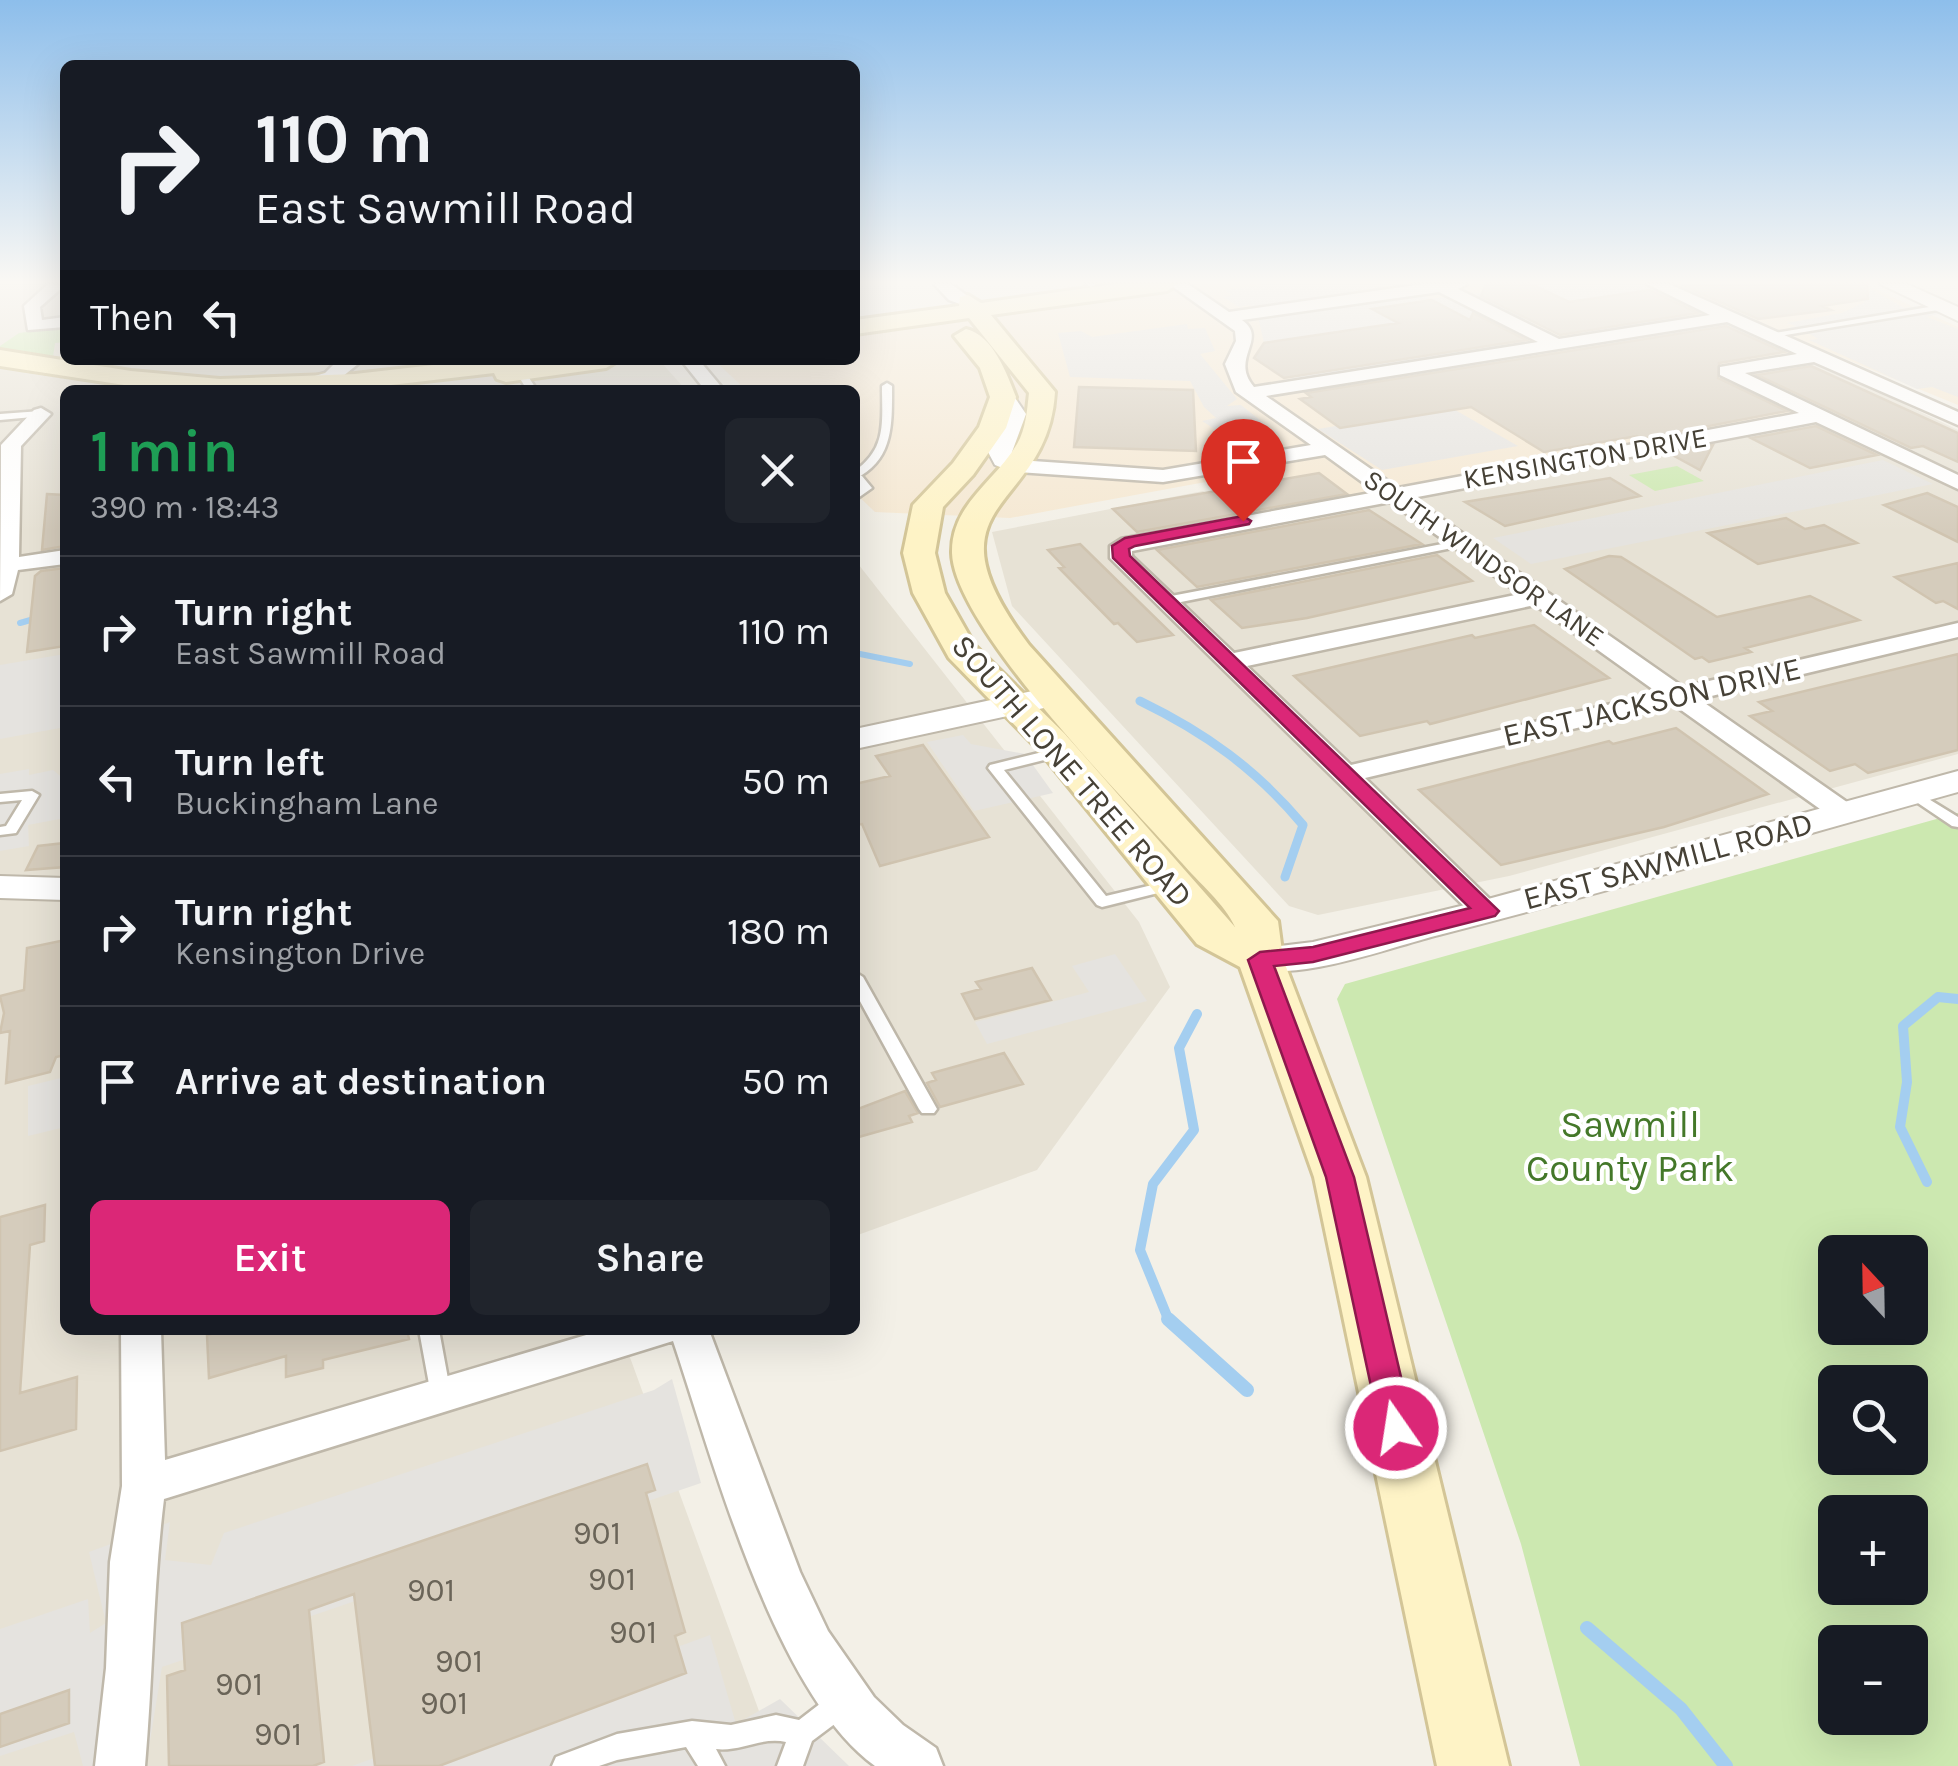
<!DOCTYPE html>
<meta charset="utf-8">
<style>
body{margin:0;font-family:Karla,sans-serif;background:#20242c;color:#f1f3f6;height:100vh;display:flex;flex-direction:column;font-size:38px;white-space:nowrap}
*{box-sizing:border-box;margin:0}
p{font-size:32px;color:#9ea1a6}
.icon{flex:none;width:55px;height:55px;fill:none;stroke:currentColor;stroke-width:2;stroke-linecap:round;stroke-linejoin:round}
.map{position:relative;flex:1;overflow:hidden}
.details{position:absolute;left:60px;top:385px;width:800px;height:950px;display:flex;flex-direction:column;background:#171b24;border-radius:15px;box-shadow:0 10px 40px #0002}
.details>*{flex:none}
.guide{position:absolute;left:60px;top:60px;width:800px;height:305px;border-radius:15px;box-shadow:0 10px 40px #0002;background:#171b24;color:#f1f3f6;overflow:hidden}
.needle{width:65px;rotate:338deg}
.controls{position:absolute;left:1818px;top:1235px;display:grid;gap:20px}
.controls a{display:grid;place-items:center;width:110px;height:110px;border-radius:15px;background:#171b24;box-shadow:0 10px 40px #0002;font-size:50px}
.pin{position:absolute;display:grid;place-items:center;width:85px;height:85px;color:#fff;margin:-102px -42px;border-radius:50% 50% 50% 0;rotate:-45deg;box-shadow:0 0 10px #0007}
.pin .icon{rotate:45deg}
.me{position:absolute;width:110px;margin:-55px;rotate:347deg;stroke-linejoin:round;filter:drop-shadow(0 0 8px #0008)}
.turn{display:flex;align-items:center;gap:35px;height:210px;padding:0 30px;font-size:45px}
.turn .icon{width:130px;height:130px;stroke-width:2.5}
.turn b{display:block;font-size:70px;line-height:85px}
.then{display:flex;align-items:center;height:95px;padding:0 30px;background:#0003;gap:20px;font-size:38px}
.round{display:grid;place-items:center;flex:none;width:105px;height:105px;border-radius:15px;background:#20242c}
.summary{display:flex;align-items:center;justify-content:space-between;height:170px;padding:0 30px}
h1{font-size:60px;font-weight:600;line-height:75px;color:#1e9e55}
.action{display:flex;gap:20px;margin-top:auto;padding:20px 30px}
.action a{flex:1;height:115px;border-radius:15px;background:#db2777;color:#fff;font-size:40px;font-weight:600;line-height:115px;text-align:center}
.action a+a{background:#20242c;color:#f1f3f6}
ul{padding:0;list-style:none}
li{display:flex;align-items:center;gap:30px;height:150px;padding:0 30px;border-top:2px solid #363941}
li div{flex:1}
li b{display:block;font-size:38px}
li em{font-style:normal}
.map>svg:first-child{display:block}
.residential{fill:#e7e2d5}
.commercial{fill:#f5e8d2}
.green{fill:#cce8b0;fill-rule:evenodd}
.parking{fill:#e5e3df}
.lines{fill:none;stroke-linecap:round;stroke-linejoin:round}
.stream-far3{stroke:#a4cef0;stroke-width:6}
.stream-far2{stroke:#a4cef0;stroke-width:9}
.stream-far1{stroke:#a4cef0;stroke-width:10}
.stream{stroke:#a4cef0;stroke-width:14}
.building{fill:#d5ccbc;stroke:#d0c4b0;stroke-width:2.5}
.service-casing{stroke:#bfb8aa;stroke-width:5}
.minor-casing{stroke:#bfb8aa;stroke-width:5}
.tertiary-casing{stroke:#bfb8aa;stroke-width:4}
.secondary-casing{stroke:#d3c597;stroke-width:6}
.service{fill:#fff;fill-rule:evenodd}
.minor{fill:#fff;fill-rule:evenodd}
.tertiary{fill:#fff;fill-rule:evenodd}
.secondary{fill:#fef3c6;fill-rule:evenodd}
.route{fill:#db2777;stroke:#8e194d;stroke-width:2.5}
.labels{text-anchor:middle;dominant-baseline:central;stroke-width:8;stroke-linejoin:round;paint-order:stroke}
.far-street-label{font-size:28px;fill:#464136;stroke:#fff}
.street-label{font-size:32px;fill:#464136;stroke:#fff}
.near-number-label{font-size:32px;fill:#6a6458}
.near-park-label{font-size:38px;fill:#447829;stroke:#fff}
</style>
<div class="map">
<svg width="1958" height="1766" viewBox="0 0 1958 1766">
<rect width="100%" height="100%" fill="#f3f0e7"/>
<path class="residential" d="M0,284H65V360H659L686,390H65V1330H620L779,1766H0Z
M1817,362L1958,430V754L1509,876L1318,915L1289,906L1012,606L992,532L1203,491L1255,527L1840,420L1747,373Z
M855,560L1139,922L1170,987L1037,1170L855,1236Z"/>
<path class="commercial" d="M1198,284H1864L1958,327V405L1821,349L1715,369L1800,414L1258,515L1211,481L1010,518L875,512L855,493V390H746L714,360H855V331Z"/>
<path class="green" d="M65,327V342L55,343L53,357L0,351V346L19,333Z
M1677,466L1704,481L1655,491L1629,475Z
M1958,813V1766H1580L1521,1544L1337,999L1345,984ZM1835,1252H1910V1328H1835ZM1835,1382H1910V1458H1835ZM1835,1512H1910V1588H1835ZM1835,1642H1910V1718H1835Z"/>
<path class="parking" d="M1266,284H1402L1410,288L1255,309L1250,305L1239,307L1223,297L1232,295L1225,290Z
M1532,284H1647L1686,302L1669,309L1632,292L1569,301Z
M1824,284H1862L1904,308L1923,305L1941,313L1927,317L1958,329V397L1932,387L1917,389L1809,340L1818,339L1810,334L1788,328L1796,326L1787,323L1842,313L1865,302Z
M1487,292L1544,322L1489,333L1428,299L1374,309L1398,323L1264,343L1258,317L1425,293L1429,299Z
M1714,315L1797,351L1774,354L1725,333L1619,350L1576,330L1672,316L1687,319Z
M1187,324L1188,329L1205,328L1215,351L1200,354L1237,399L1227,406L1241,405L1276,433L1227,437L1202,421L1216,418L1204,407L1190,381L1070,377L1058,333L1081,331L1092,337Z
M1492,343L1513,346L1542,361L1317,394L1300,389L1295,380L1282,375Z
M1450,407L1518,446L1382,470L1318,429Z
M1883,460L1933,484L1531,564L1493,538Z
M65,654L60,728L0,739V665Z
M963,735L971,744L1025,754L1053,793L974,811L927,742Z
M29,769V775L53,770L65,780V818L28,825L29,846L0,851V774Z
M1115,954L1147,1001L987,1044L975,1022L1089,992L1072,966Z
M65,1077V1127L28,1136V1086Z
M672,1379L701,1483L162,1667L146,1766H83L74,1732L0,1756V1629L88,1599L90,1633L106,1623L89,1552L170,1522L165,1560L211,1565L224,1533L654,1390Z
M710,1635L736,1724L780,1699L849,1766H352Z"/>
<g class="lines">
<path class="stream-far3" d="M20,623L41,617
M855,653L910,664"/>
<path class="stream-far2" d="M1140,701C1206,733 1256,769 1303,825L1285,877"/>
<path class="stream-far1" d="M1927,1182L1900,1127L1907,1082L1903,1026L1938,997L1958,999
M1169,1321L1140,1250L1153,1184L1194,1130L1179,1048L1197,1014"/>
<path class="stream" d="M1168,1319L1247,1390
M1587,1628L1681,1709L1726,1766"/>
</g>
<path class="building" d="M1486,284H1531L1569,302L1650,290L1698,313L1560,335L1481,296Z
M1867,284L1868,299L1822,306L1831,310L1758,319L1681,285Z
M1432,300L1470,320L1473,313L1526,340L1284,378L1254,358L1264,343L1398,323L1372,309Z
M1726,326L1784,352L1719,363L1718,378L1787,411L1642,439L1637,436L1544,452L1471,407L1340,428L1300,399L1311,397L1306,393Z
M1811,366L1958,433V462L1923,446L1911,448L1757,375Z
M1079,387L1193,390L1196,451L1074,447Z
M1816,426L1877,455L1810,468L1751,438Z
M1713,445L1700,470L1669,453Z
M1319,473L1347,494L1137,532L1113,509Z
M1610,478L1640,496L1505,526L1465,502Z
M1927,493L1958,507V542L1884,505Z
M47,494L65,495V546L42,550Z
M1369,510L1422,544L1197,587L1157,550Z
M1786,518L1805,529L1824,525L1857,543L1758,564L1708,533Z
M1080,544L1134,597L1173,635L1137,642L1118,623L1114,624L1059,568L1064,567L1048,550Z
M1437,555L1472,581L1307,618L1242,628L1211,600Z
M1609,556L1621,557L1717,617L1810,596L1859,620L1745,648L1751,652L1709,662L1702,657L1695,659L1565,569Z
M1958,563V609L1943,601L1936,603L1895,577Z
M65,568V646L27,652L35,576L41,571Z
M1534,625L1609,678L1430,724L1427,721L1360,736L1294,676L1472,635L1475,638Z
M1958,654V750L1868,773L1855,764L1830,771L1750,716L1772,711L1759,702Z
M1676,728L1768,794L1664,827L1501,865L1419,790L1609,741L1613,744Z
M923,745L989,837L880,866L862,824L855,825V784L890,776L876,756Z
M65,843V867L26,870L38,846Z
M65,940V1055L56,1057L50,1072L6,1083L10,1031L0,1033L4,1013L0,996L24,990L27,948Z
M1032,968L1051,1000L975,1019L962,994L981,989L976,982Z
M1004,1053L1023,1084L940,1107L927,1083L936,1080L932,1073Z
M905,1091L918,1113L909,1116L912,1122L855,1138V1110Z
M45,1205L44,1241L30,1245L20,1393L77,1377L76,1429L0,1451V1217Z
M226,1330H407L409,1339L323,1360V1368L286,1377V1356L209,1378L207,1335Z
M647,1464L655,1490L646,1493L685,1632L675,1636L686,1673L439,1766H375L354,1594L309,1610L324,1762L313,1766H169L167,1676L185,1670L182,1623Z
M69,1690V1723L0,1747V1714Z"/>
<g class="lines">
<defs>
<path id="service" d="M1086,284H1095V285L1091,287Z
M1941,305H1944V309L1767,338L1763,335Z
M521,369L524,370L537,390H527L516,372Z
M887,383L892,386C892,424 894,460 855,479V471C887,448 882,422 882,386Z
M41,411L44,412V416L0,420V414Z
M1463,540L1469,543L1467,545L1166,605L1160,601L1166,597Z
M1059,748L1064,749L1066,752L1064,755L1004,770L1106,896L1169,881L1174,883L1177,886L1174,889L1102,907L1097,905L988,768L990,765Z
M1914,790L1958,817V827L1952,826L1909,797L1907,794L1909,791Z
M32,791L39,795L16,833L0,835V827L6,826L22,800L0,802V794Z
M855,972L863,977L937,1109L934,1113H922L919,1109L855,992Z
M419,1330H439L451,1395L448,1401L441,1404L434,1401L431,1395Z
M843,1690L852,1693L855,1702L852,1711L812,1741L803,1766H777L786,1742C763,1736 740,1752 716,1749L725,1766H698L686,1747L617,1760L599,1766H552L556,1757L617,1734L692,1721L731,1725L776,1715L799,1720L834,1693Z"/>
<path id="minor" d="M48,284L65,285L40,307L42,320L65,317V327L28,330L24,306Z
M934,284H951L976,302L968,307L949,300Z
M1169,284H1188L1229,312L1423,284H1467L1458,289L1559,339L1710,315L1647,284H1669L1958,412V425L1814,362L1745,373L1958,475V489L1816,422L1412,498L1683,687L1958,623V637L1699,699L1854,807L1858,813L1854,819H1834L1674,705L1365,778L1502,911L1498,918H1476L1110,558V546L1121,539L1376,492L1325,455L1163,482L1018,472L1008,466L1018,460L1163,470L1311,445L1236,392L1225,364L1236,341L1235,331ZM1439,292L1538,342L1254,387C1229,358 1269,339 1242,320ZM1727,322L1797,354L1720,367V375L1799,413L1398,488L1266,396ZM1390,502L1520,594L1234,653L1132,556V551ZM1535,605L1658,693L1351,765L1247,666Z
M338,360H356L358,364L337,381L296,389L287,384L325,373Z
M681,360H699L724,390H705Z
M41,408L51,414L21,446L19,557L65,550V564L18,570L12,594L0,601L1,445L34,410Z
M855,474L862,476L872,488L855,500Z
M121,1330H161L165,1460L603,1330H709L800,1572L828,1631L874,1697L903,1725L936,1748L943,1766H875C774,1693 713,1459 673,1341L164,1499C153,1588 153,1677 145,1766H95L106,1668L110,1562L122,1486Z"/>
<path id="tertiary" d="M1880,284H1907L1958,307V321Z
M1003,390L1011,392L1026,414L1012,452L1031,466L1018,474L995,465L988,452L1002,414L991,397Z
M1056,686L1067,689L1072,696L1067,703L855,749V729Z
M1958,771V792C1785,840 1612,891 1439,935C1384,949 1301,982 1246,968L1240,959L1246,950L1313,942L1477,902Z
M0,876L65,878V900L0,898Z"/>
<path id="secondary" d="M1115,284H1178L1167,291L991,315L1055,392C1048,514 917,497 1029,645L1278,921L1283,959L1366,1177L1509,1766H1437L1314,1177L1240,967L1197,944L1038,749L949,658L913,593L903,553L913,505L953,463L979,427L990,397L980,368L954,336L966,329C993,335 1007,374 1016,397L1006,428L973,475L943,507L935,553L945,593L975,646L1064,733L1235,927C1225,904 1198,882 1182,863C1128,802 954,627 952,553C951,504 995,482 1017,444C1026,429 1027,410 1029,393L969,318L855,334V320L959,306L960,297L968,295L981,303Z
M0,350L131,371L220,379L355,374L477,360H619L606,368L506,382L497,379L494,373L348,390H157L0,366Z"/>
</defs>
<use href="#service" class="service-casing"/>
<use href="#minor" class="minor-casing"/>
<use href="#tertiary" class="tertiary-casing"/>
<use href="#secondary" class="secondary-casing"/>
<use href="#service" class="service"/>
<use href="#minor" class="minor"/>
<use href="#tertiary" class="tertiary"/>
<use href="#secondary" class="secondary"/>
</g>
<linearGradient id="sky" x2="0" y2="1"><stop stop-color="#8dbeeb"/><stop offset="0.53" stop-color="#faf8f4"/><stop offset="1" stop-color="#faf8f4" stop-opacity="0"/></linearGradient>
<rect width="1958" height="532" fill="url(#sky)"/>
<path class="route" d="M1243,516L1251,521L1249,524L1135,546L1129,549L1130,556L1499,911L1495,916L1313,962L1274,966L1354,1177L1413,1428L1408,1438L1396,1442L1385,1438L1380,1428L1326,1177L1248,960L1260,952L1313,947L1470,908L1113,558L1112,546L1125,538Z"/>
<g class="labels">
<g class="far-street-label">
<text transform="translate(1585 458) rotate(-10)">KENSINGTON DRIVE</text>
<text transform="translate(1484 558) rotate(35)">SOUTH WINDSOR LANE</text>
</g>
<g class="street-label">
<text transform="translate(1652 702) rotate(-13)">EAST JACKSON DRIVE</text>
<text transform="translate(1072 771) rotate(49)">SOUTH LONE TREE ROAD</text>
<text transform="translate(1668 861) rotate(-15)">EAST SAWMILL ROAD</text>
</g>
<g class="near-number-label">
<text x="597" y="1533">901</text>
<text x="612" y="1579">901</text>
<text x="431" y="1590">901</text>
<text x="633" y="1632">901</text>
<text x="459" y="1661">901</text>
<text x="239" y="1684">901</text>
<text x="444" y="1703">901</text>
<text x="278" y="1734">901</text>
</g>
<g class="near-park-label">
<text x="1630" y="1124">Sawmill<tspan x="1630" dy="44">County Park</tspan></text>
</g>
</g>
</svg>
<div class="controls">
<a><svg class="needle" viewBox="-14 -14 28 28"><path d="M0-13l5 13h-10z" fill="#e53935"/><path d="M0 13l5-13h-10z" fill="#9ea1a6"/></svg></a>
<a><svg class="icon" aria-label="search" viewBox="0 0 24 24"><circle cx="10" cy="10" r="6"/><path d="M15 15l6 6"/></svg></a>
<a>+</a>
<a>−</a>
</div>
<div class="pin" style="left:1243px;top:521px;background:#d93025"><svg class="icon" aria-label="arrive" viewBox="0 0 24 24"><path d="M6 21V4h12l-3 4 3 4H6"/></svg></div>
<svg class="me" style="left:1396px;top:1428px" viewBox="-20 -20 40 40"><circle r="17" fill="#db2777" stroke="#fff" stroke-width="3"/><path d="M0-11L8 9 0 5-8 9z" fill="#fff"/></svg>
<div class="guide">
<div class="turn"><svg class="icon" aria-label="right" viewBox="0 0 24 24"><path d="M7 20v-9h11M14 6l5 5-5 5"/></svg><div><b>110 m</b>East Sawmill Road</div></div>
<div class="then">Then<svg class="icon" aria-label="left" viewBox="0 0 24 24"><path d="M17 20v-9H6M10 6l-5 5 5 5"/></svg></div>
</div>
<section class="details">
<div class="summary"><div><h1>1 min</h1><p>390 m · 18:43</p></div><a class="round"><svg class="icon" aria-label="close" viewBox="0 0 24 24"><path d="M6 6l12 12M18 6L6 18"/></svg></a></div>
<ul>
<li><svg class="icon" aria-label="right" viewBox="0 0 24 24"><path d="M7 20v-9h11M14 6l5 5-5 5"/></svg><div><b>Turn right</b><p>East Sawmill Road</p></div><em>110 m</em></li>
<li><svg class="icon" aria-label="left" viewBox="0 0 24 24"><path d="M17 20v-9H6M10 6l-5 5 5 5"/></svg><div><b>Turn left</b><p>Buckingham Lane</p></div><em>50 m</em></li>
<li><svg class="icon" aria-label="right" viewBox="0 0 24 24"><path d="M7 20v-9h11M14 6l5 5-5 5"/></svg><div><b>Turn right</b><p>Kensington Drive</p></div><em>180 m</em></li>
<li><svg class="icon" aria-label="arrive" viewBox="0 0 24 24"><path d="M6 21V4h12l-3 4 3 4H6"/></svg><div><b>Arrive at destination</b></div><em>50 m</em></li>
</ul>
<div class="action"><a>Exit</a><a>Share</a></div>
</section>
</div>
